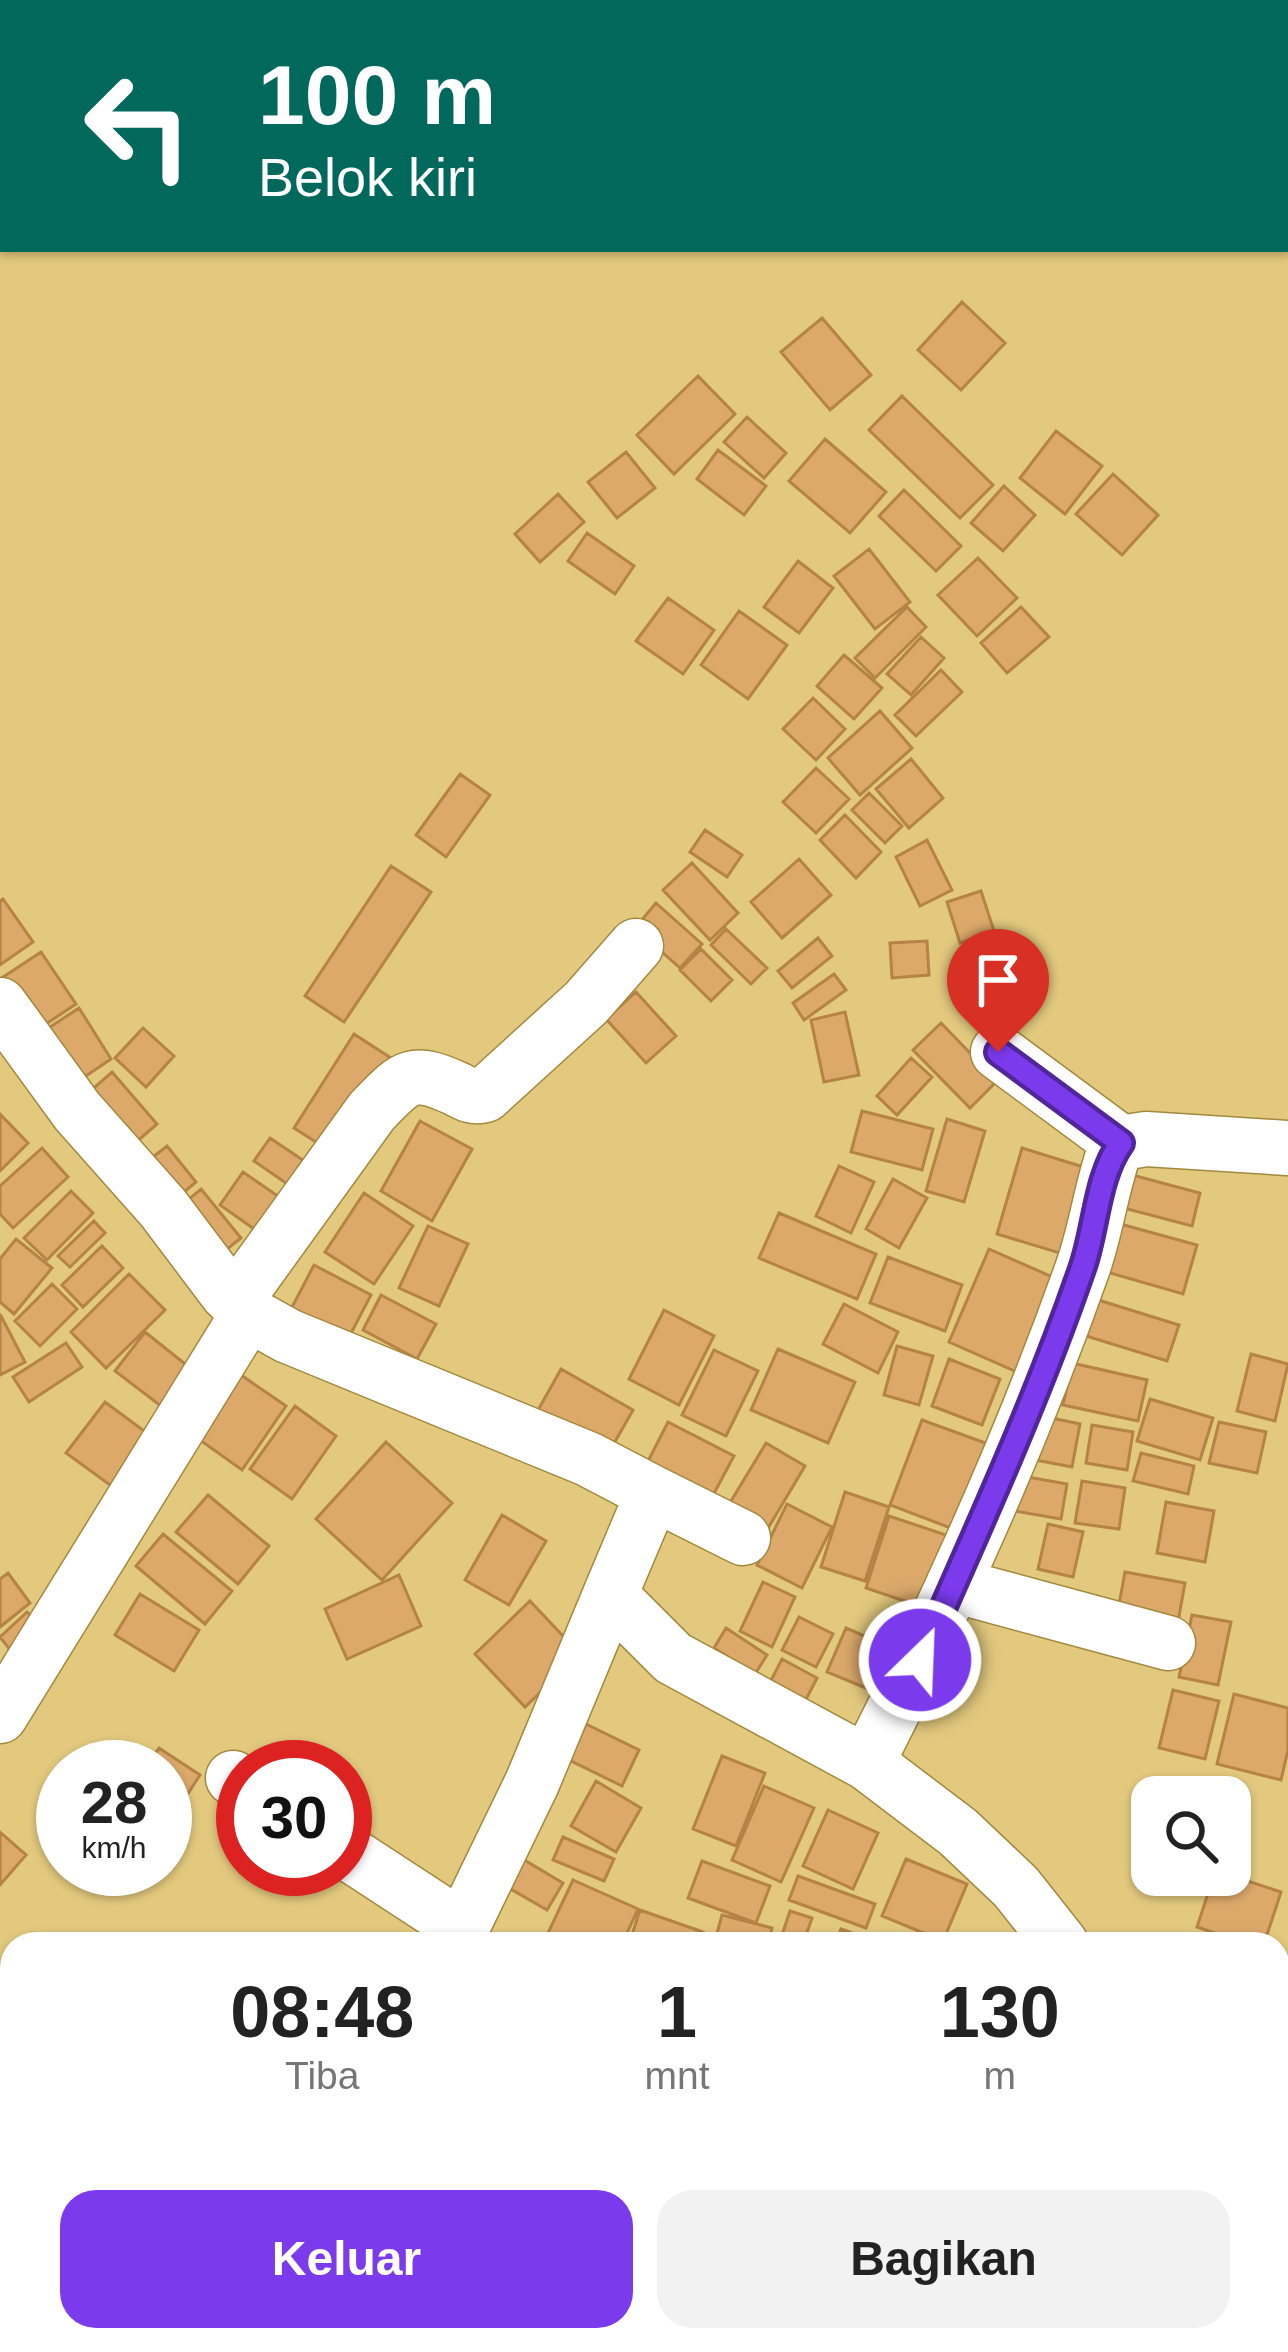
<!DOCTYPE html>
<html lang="id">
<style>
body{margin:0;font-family:Arial,sans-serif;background:#f2f2f2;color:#222;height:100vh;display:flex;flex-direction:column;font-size:45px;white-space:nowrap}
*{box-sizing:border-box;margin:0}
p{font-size:39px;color:#767676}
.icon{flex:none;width:66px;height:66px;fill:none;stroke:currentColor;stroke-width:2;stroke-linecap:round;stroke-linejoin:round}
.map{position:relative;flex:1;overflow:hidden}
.side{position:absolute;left:0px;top:1932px;width:1290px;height:420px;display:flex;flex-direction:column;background:#fff;border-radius:36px 36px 0 0;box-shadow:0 3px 9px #0004}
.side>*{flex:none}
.guide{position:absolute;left:0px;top:0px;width:1290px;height:252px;box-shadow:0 3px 9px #0004;background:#00695c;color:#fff;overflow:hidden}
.tools{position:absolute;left:1131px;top:1776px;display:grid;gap:24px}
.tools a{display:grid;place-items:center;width:120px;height:120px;border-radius:24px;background:#fff;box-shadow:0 3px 9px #0004;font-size:60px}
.speed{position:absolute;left:36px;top:1740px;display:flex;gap:24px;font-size:60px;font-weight:700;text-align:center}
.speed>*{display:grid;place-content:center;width:156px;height:156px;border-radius:50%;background:#fff;box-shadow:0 3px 9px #0004;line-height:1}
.speed small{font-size:30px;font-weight:400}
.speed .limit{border:18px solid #d22;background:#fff;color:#111}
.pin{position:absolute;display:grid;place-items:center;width:102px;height:102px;color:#fff;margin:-123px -51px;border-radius:50% 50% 50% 0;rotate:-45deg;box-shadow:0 0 12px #0007}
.pin .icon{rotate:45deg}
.me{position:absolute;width:132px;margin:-66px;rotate:24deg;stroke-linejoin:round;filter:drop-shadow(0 0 9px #0008)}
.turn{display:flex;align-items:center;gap:42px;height:252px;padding:0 60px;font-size:54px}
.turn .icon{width:156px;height:156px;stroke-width:2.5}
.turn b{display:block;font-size:84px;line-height:102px}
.eta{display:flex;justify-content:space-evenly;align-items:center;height:204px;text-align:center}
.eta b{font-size:72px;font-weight:800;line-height:84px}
.button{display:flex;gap:24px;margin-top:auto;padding:24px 60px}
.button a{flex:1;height:138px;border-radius:36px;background:#7c3aed;color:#fff;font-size:48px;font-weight:800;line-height:138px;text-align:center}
.button a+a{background:#f2f2f2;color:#222}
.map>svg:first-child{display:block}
.building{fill:#dca96b;stroke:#b48345;stroke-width:3}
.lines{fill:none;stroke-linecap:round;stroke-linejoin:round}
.minor-casing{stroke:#a2893e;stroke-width:57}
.minor{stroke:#fff;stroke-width:54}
.route-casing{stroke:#51269a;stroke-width:30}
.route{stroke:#7c3aed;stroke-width:21}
</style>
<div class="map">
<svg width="1288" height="2352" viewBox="0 0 1288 2352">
<rect width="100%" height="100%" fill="#e3c97e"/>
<path class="building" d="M962,302L1005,343L961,390L918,350Z
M822,318L871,375L830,410L781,352Z
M698,376L735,414L674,474L637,435Z
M902,396L993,485L960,518L869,430Z
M747,417L786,453L764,478L724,442Z
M1056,431L1102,466L1065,514L1020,478Z
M825,439L886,492L850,533L789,481Z
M718,450L766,486L744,515L697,479Z
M626,452L655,488L617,518L588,482Z
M1113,474L1158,515L1122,555L1076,514Z
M1004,486L1035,515L1003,551L971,523Z
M904,490L961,546L936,571L879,516Z
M558,494L584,522L540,562L515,534Z
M587,533L634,566L615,594L568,561Z
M869,549L910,602L875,629L834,576Z
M978,558L1017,598L977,636L938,595Z
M798,561L833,588L799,633L764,607Z
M668,598L714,630L683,674L636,641Z
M907,607L926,627L875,678L855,658Z
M1021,607L1049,637L1007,673L981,643Z
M739,611L787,645L748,699L701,665Z
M921,637L944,658L911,695L887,674Z
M844,655L882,688L854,719L817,686Z
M941,670L962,692L916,736L895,715Z
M813,698L845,729L816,760L783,729Z
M880,711L912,748L860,795L828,758Z
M911,759L943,798L909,828L876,789Z
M816,768L849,799L816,833L783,802Z
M460,774L490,795L446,857L416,835Z
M869,793L902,826L885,843L852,810Z
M845,815L881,852L856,878L820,840Z
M705,830L742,855L727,877L690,852Z
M927,840L952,890L920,906L896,857Z
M799,859L831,895L782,938L751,902Z
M692,863L738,913L710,940L663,890Z
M391,866L431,892L344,1022L305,996Z
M981,891L994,931L960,943L947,902Z
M3,899L33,942L0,965V901Z
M656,903L702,944L680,968L635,928Z
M726,929L767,968L751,984L711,945Z
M818,938L832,956L792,988L778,971Z
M927,941L929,975L892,978L890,943Z
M701,949L732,980L711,1001L680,970Z
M41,952L76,1004L34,1032L0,979Z
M834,974L846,990L804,1020L793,1003Z
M636,992L676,1036L646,1063L606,1019Z
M79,1008L111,1059L74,1084L41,1033Z
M845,1012L859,1075L824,1082L811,1020Z
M941,1023L997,1081L970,1108L913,1050Z
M143,1028L174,1056L146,1087L115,1058Z
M354,1034L394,1060L333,1153L294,1128Z
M911,1058L932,1077L897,1115L877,1096Z
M112,1072L157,1124L125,1152L80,1100Z
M862,1111L933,1129L922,1170L851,1152Z
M0,1114L28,1143L0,1171Z
M947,1119L985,1131L964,1202L926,1191Z
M420,1121L472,1149L432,1221L381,1191Z
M270,1138L319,1171L303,1195L254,1161Z
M167,1146L196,1182L170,1204L140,1167Z
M42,1148L68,1177L13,1228L0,1214V1186Z
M1022,1148L1090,1169L1063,1254L997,1234Z
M839,1166L874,1182L851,1233L816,1216Z
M243,1172L288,1203L264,1236L220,1205Z
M1121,1172L1200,1193L1192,1226L1112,1205Z
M893,1179L927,1198L899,1248L866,1229Z
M201,1189L241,1238L216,1258L177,1209Z
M71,1191L93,1213L47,1260L24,1238Z
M364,1193L413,1226L374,1284L325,1252Z
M779,1213L876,1254L857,1299L759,1258Z
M1106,1220L1197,1245L1183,1294L1093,1268Z
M94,1221L105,1233L70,1267L58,1256Z
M428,1226L468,1244L439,1306L399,1288Z
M16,1239L52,1268L14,1314L0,1302V1259Z
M102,1246L123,1268L83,1307L62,1285Z
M989,1249L1057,1279L1017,1372L949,1342Z
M888,1257L962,1285L945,1331L870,1303Z
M314,1265L371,1295L348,1339L291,1309Z
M129,1274L165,1310L106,1368L71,1332Z
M52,1284L77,1309L40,1346L15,1321Z
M381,1295L436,1324L417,1359L363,1330Z
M1095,1299L1179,1325L1167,1361L1083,1335Z
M844,1304L898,1332L878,1373L823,1344Z
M664,1310L714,1336L679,1405L629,1379Z
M0,1314L25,1362L0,1375Z
M145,1332L204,1379L174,1416L115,1371Z
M66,1343L82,1367L29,1402L13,1377Z
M897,1346L933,1356L919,1405L884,1395Z
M778,1349L855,1382L828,1443L751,1410Z
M714,1350L758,1371L726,1436L682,1415Z
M1251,1354L1288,1364L1275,1421L1237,1411Z
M949,1359L1000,1379L982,1425L932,1406Z
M1072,1363L1147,1380L1138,1421L1063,1405Z
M561,1369L633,1410L608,1454L537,1412Z
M241,1375L286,1406L242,1470L197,1438Z
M1150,1399L1213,1418L1200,1460L1137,1441Z
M105,1402L159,1442L121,1493L66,1453Z
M295,1406L336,1436L292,1499L250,1469Z
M1033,1414L1080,1424L1072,1467L1025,1458Z
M922,1420L988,1444L956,1530L890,1505Z
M668,1422L734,1456L711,1499L646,1465Z
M1219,1422L1266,1432L1257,1473L1209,1463Z
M1092,1425L1133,1432L1127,1470L1086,1463Z
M386,1442L452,1503L382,1580L316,1519Z
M766,1443L805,1466L761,1540L722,1516Z
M1141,1453L1194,1466L1188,1494L1133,1481Z
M1022,1476L1067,1484L1061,1519L1015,1511Z
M1082,1481L1125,1488L1119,1529L1075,1523Z
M845,1492L889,1507L865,1581L821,1567Z
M208,1495L269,1546L238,1584L176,1532Z
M1166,1502L1214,1511L1205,1562L1157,1553Z
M787,1504L832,1527L802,1588L757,1565Z
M502,1515L546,1541L509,1605L465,1580Z
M889,1516L964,1541L940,1613L866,1588Z
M1048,1524L1083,1532L1073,1577L1038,1569Z
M163,1534L232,1591L205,1624L136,1566Z
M1125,1572L1185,1583L1176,1633L1116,1621Z
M8,1573L30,1603L0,1627V1579Z
M399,1575L421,1626L347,1659L325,1609Z
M763,1582L795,1597L772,1647L740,1631Z
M140,1594L199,1630L174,1671L115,1635Z
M530,1601L580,1654L525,1707L475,1654Z
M27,1612L47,1632L18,1660L0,1637Z
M1192,1615L1231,1622L1218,1685L1179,1677Z
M799,1617L833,1634L816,1667L782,1650Z
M726,1628L767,1655L755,1674L714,1648Z
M846,1628L904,1653L885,1696L827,1672Z
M782,1659L817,1678L799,1713L764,1694Z
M1173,1690L1219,1701L1205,1759L1159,1748Z
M1234,1694L1288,1708V1750L1281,1780L1217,1764Z
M586,1724L639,1750L622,1786L569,1760Z
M159,1748L200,1775L165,1829V1767H146Z
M722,1756L765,1773L736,1846L693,1829Z
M596,1781L641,1808L616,1852L571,1826Z
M764,1786L814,1808L781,1882L732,1860Z
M828,1810L878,1833L853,1889L803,1866Z
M0,1832L26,1855L0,1885Z
M563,1837L614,1859L604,1881L553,1860Z
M506,1849L563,1883L547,1910L490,1877Z
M906,1859L967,1884L943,1941L882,1916Z
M702,1861L770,1886L756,1923L688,1898Z
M1214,1875H1230L1281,1892L1264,1944H1247L1197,1927Z
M798,1876L875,1904L866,1928L789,1900Z
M573,1880L638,1909L622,1944H571L548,1933Z
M640,1910L703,1932L699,1944H629Z
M790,1911L812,1918L803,1944H779Z
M722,1915L772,1928L768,1944H714Z
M841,1929L883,1944H836Z
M1278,1999L1288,2004V2067L1278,2062Z
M626,2340H687L684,2352H622Z
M697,2340H738L735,2352H694Z
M745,2340H799L796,2352H742Z
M1011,2340H1081L1082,2352H1011Z"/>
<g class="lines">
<defs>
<path id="minor" d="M0,1005L77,1111L163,1208L227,1293L248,1314L288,1336L588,1459L653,1493L610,1595L673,1658L867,1763L958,1832L1016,1887L1061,1944
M998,1052L1121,1143
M235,1301L372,1111C406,1076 411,1068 457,1089C468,1095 473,1098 485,1095L586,1003L636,946
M653,1493L743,1538
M953,1585L1168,1643
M0,1716L248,1314
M867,1763C948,1604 1023,1437 1083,1267C1096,1230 1101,1190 1114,1152L1121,1143L1146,1139L1288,1148
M233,1778L243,1784
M345,1851L463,1928
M454,1944L532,1783L610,1595
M1141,2340V2352
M824,2344L848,2352
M276,2352L281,2340"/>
</defs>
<use href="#minor" class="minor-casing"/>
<use href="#minor" class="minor"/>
</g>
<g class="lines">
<defs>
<path id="route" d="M920,1660C977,1531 1037,1400 1083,1266C1096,1228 1097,1176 1121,1143L998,1052"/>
</defs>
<use href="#route" class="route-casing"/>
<use href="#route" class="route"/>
</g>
</svg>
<div class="tools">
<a><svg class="icon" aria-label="search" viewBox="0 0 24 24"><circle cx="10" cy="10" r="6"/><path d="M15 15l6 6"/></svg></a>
</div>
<div class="speed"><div>28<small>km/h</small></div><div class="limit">30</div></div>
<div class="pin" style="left:998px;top:1052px;background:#d93025"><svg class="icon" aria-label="arrive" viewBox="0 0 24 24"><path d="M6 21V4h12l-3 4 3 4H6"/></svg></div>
<svg class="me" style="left:920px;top:1660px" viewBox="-20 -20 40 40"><circle r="17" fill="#7c3aed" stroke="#fff" stroke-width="3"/><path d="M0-11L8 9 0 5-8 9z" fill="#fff"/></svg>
<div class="guide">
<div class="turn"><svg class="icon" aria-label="left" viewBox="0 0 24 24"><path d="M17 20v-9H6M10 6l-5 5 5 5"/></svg><div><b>100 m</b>Belok kiri</div></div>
</div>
<section class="side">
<div class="eta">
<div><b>08:48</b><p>Tiba</p></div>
<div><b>1</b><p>mnt</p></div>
<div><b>130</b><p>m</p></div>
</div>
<div class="button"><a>Keluar</a><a>Bagikan</a></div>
</section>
</div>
